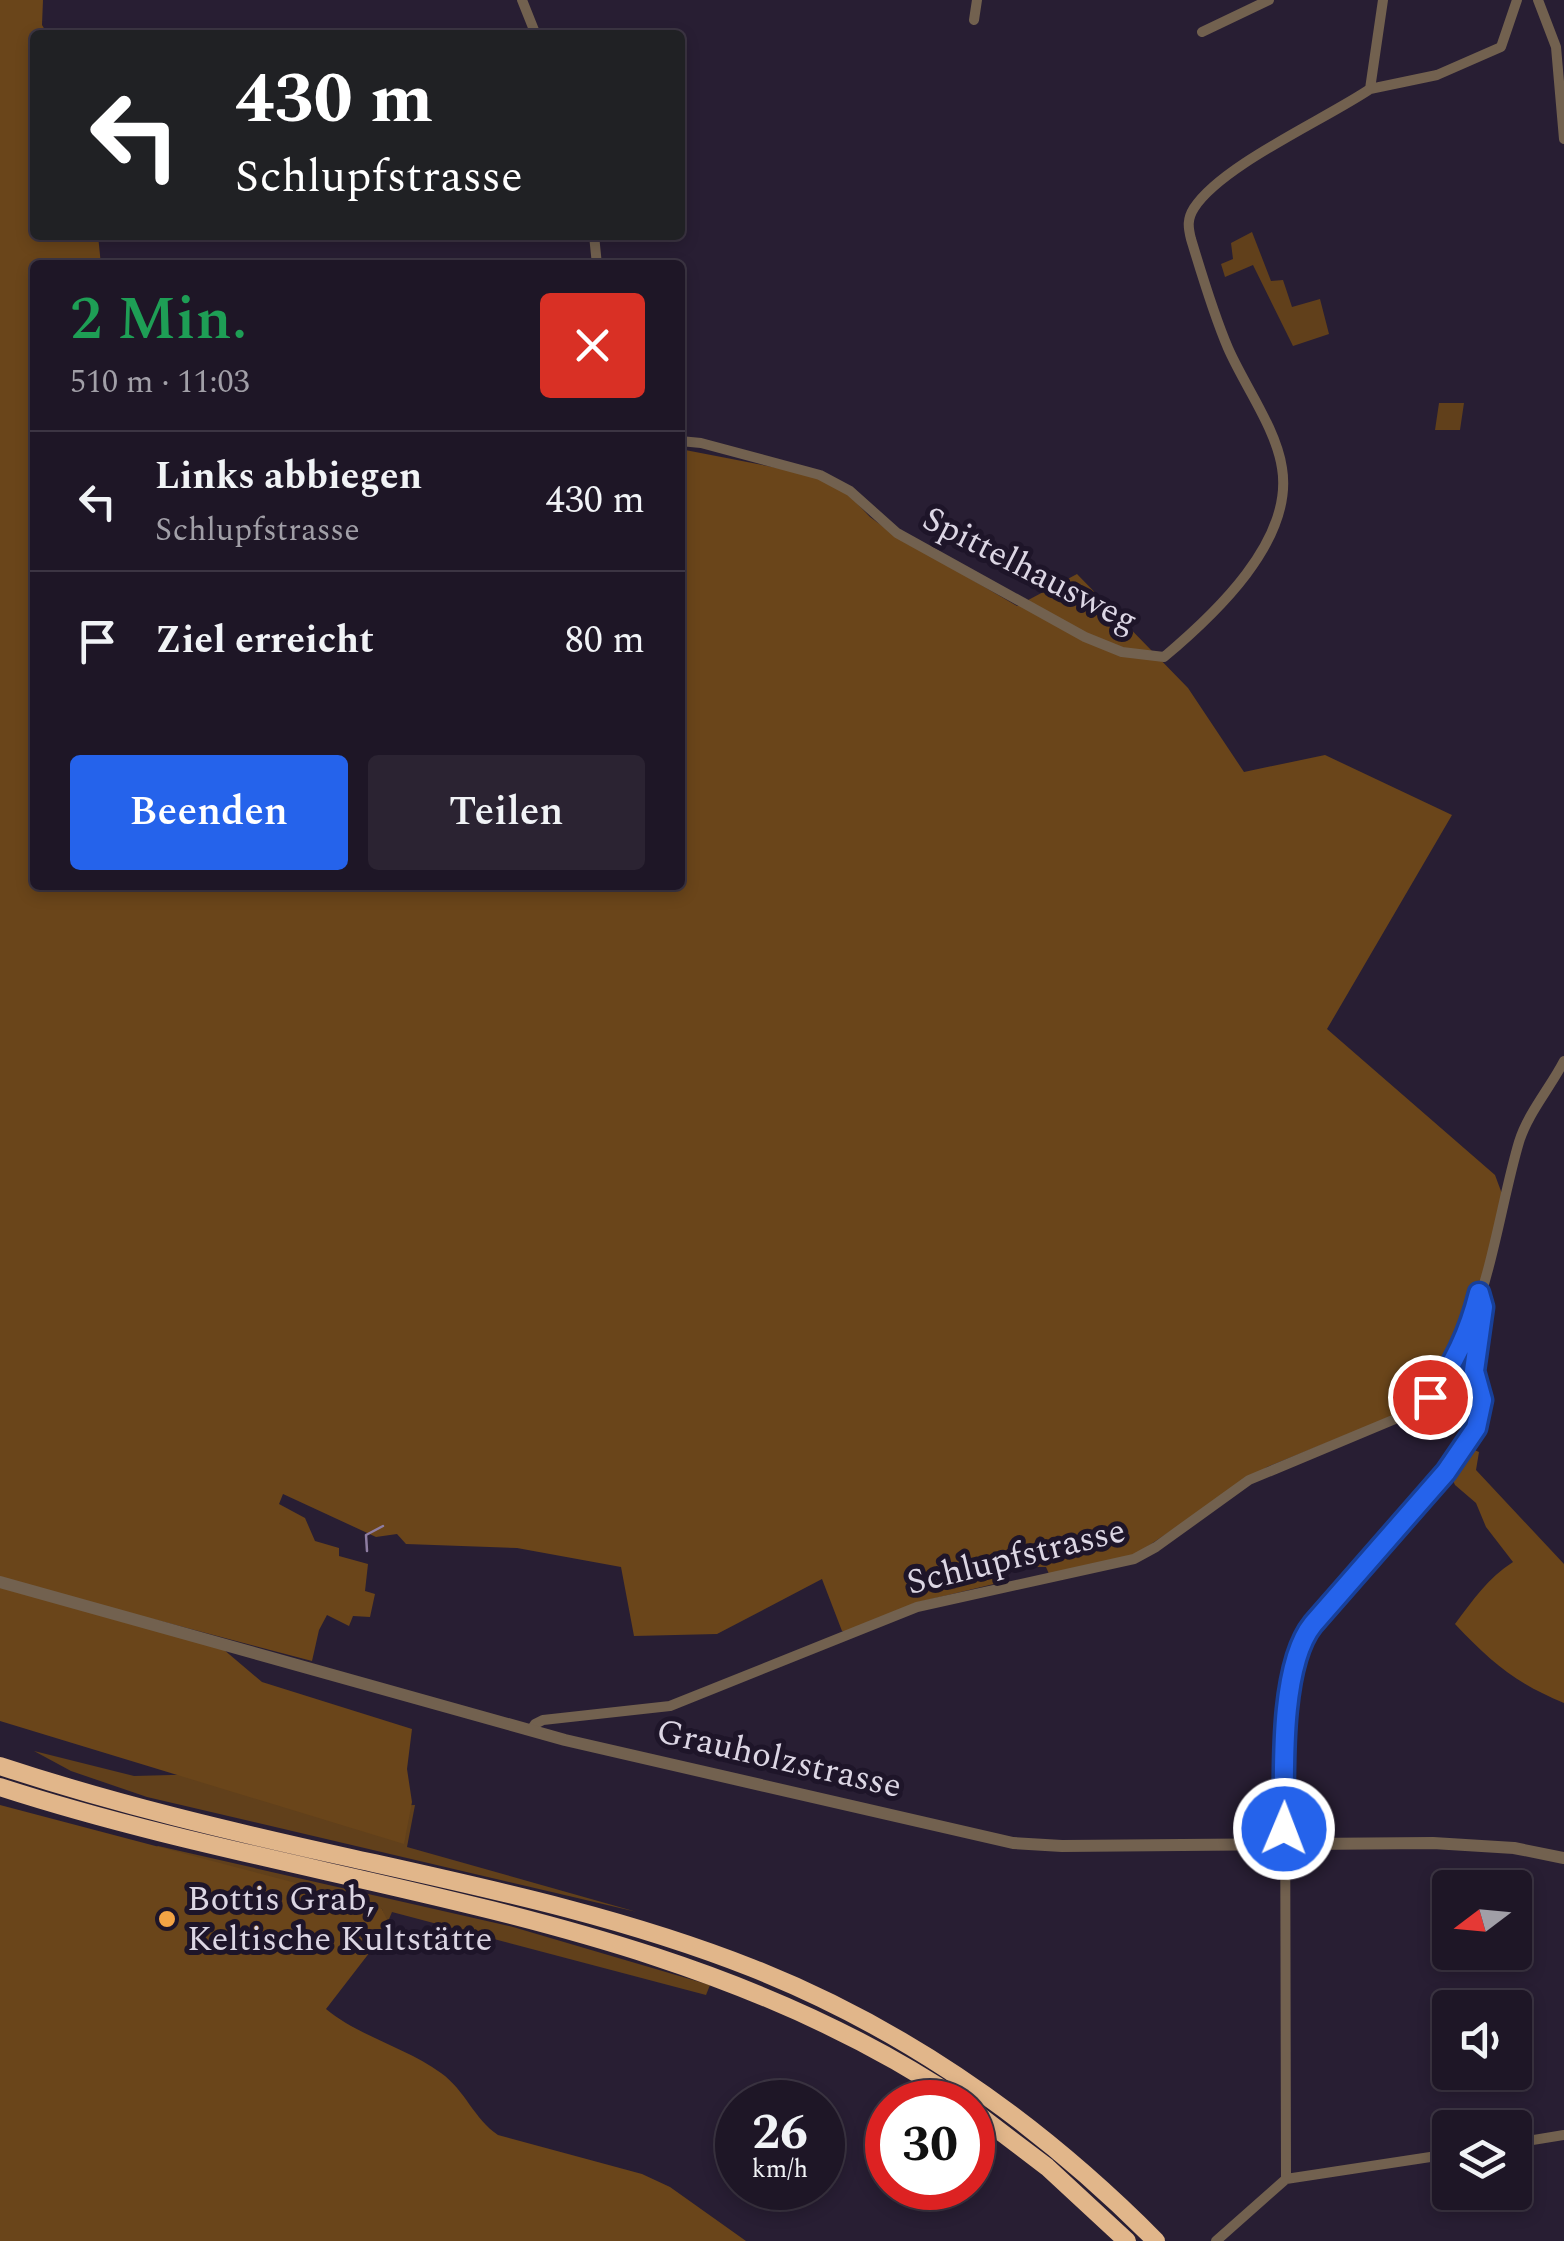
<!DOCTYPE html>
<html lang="de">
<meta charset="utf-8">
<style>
body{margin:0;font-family:Spectral,serif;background:#2b2332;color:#f1f3f6;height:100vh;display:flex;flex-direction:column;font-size:38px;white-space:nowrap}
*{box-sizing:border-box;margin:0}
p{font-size:32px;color:#a19fa7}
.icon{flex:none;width:55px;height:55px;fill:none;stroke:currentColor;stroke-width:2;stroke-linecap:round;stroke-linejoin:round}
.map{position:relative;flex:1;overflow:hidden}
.drawer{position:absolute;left:30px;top:260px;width:655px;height:630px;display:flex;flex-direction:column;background:#1e1626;border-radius:10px;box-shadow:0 5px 15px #0003,0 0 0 2px #3c3543}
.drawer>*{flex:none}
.banner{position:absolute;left:30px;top:30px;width:655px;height:210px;border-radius:10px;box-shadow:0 5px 15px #0003,0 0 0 2px #3c3543;background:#202124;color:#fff;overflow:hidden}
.needle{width:65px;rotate:254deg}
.tools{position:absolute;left:1432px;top:1870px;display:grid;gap:20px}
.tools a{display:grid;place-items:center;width:100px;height:100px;border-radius:10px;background:#1e1626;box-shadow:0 5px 15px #0003,0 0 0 2px #3c3543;font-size:50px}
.speed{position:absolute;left:715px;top:2080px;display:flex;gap:20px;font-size:50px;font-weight:700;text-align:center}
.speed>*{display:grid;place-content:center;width:130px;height:130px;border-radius:50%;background:#1e1626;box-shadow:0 5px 15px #0003,0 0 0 2px #3c3543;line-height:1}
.speed small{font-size:25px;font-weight:400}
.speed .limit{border:15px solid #d22;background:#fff;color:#111}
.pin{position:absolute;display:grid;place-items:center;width:85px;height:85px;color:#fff;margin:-42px;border:5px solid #fff;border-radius:50%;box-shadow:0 2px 10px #0007}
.me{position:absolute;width:110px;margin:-55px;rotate:1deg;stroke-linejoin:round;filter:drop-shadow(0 0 8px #0008)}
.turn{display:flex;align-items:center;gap:35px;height:210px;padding:0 40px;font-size:45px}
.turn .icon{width:130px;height:130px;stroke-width:2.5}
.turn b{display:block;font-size:70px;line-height:85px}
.round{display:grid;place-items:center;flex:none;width:105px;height:105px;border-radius:10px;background:#2b2332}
.headline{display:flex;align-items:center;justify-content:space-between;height:170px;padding:0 40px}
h1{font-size:60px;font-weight:600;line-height:75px;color:#1e9e55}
.action{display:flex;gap:20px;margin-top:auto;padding:20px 40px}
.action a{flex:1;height:115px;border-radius:10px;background:#2563eb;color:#fff;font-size:40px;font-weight:600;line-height:115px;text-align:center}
.action a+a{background:#2b2332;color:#f1f3f6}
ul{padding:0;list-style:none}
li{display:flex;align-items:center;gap:30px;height:140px;padding:0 40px;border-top:2px solid #3c3543}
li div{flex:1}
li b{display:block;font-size:38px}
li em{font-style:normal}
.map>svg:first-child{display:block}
.green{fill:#61401b}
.forest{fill:#6a451a}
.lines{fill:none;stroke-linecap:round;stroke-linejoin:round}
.stream{stroke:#8e7da2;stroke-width:2.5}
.minor{stroke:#72614f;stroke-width:10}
.tertiary{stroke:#72614f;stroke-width:12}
.motorway{stroke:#e1b68a;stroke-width:18}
.route-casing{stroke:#184099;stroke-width:25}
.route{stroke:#2563eb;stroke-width:18}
.poi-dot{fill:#f4a444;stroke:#1e1529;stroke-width:4}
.labels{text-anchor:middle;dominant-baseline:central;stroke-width:10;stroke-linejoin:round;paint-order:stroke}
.street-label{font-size:35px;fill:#dcd6e4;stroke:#1e1529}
.poi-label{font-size:35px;fill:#dcd6e4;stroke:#1e1529;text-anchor:start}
</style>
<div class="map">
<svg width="1564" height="2241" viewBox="0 0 1564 2241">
<rect width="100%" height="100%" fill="#281e33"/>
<path class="green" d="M1252,232L1271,281L1283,280L1292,307L1320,299L1329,334L1293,346L1253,265L1225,277L1221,264L1233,259L1231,243Z
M1439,403H1464L1460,430H1435Z
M1479,1305L1474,1381H1461L1437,1392Z
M34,1751L134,1776L246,1773L384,1806L415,1805L407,1847L637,1912L147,1797L71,1771Z
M158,1846L513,1927L710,1985L706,1995L392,1912L387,1924L382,1909L155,1848Z"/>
<path class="forest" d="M0,0H43L42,25L48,35H35V235H98L101,265H35V885H680V449L819,476L847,493L870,517L892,533L1017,606L1077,574L1188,688L1244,772L1325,755L1452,815L1327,1029L1495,1175L1505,1202L1479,1293C1467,1302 1468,1316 1463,1330C1451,1361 1435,1389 1408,1410L1267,1467L1133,1556L1049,1574L1046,1567H1008L1003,1561L993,1564L998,1583L915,1603L849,1632L842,1631L822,1579L717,1634L634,1636L621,1567L517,1548L406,1544L397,1534L376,1537L283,1494L279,1504L305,1518L315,1541L339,1548V1556L368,1564L365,1591L375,1594L370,1617L353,1616L349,1626L327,1615L319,1630L312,1661L153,1619L223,1649L262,1682L412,1729L407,1769L412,1802L404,1844L0,1721Z
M1472,1449L1479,1452L1476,1470L1564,1564V1703C1515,1683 1491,1662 1455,1624C1473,1600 1488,1578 1513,1562L1486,1527L1476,1503L1455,1485L1449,1472L1465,1451Z
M0,1805L372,1903L382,1909L390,1926L326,2009C360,2037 405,2047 441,2073C465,2090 474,2119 498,2135L642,2174L670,2187L746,2241H0Z"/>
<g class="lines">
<path class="stream" d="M367,1551L366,1535L383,1526"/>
<path class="minor" d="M522,0L536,35
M1538,0L1556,47L1564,139
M974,20L977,0
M1202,32L1269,0
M1370,89L1437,75L1501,47L1517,0
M594,235L597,265
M680,441L701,443L820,475L850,491L897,533L1085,637L1122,652L1164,657C1214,615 1294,541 1282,468C1276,428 1244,385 1228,348C1213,313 1202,275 1191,239C1188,227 1187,219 1194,208C1222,165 1324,120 1370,89L1383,0
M531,1730L535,1724L543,1720L670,1706L917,1607L1134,1559L1156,1547L1249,1480L1412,1412C1484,1355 1494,1226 1519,1142C1528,1113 1550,1088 1564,1061
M1515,2143L1564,2135
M1286,2179L1285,1749L1298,1649L1313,1624L1447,1471L1476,1428L1482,1399L1475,1371L1483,1307L1479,1294
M1286,2179L1450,2154
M1216,2241L1286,2179"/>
<path class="tertiary" d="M0,1582L565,1740L1013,1843L1062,1846L1433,1843L1514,1848L1564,1858"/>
<path class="motorway" d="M0,1766C115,1804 233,1832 351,1858C486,1888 623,1917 752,1968C906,2029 1040,2124 1156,2241
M0,1787C324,1892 673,1907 962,2102
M972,2110L1047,2167L1127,2241"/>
</g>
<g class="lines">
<defs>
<path id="route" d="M1284,1829C1284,1775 1279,1666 1313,1624L1446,1472L1476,1428L1482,1400L1474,1371L1483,1307L1479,1293C1469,1333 1454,1364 1430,1397"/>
</defs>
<use href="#route" class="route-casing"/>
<use href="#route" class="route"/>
</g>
<circle class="poi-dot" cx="167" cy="1919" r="10"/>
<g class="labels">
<g class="street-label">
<text transform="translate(1030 570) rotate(27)">Spittelhausweg</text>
<text transform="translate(1016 1557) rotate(-14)">Schlupfstrasse</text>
<text transform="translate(779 1759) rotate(13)">Grauholzstrasse</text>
</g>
<g class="poi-label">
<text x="187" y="1899">Bottis Grab,<tspan x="187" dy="40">Keltische Kultstätte</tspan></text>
</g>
</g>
</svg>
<div class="tools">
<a><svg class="needle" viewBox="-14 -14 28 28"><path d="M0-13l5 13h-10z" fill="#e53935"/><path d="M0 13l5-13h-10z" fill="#a19fa7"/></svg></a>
<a><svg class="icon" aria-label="sound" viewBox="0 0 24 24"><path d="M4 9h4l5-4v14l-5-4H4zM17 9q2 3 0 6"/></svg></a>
<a><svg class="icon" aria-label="layers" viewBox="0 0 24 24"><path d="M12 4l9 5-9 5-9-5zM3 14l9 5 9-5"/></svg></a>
</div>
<div class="speed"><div>26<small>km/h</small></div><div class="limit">30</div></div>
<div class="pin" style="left:1430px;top:1397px;background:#d93025"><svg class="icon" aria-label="arrive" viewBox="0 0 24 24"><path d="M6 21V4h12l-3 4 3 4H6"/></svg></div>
<svg class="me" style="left:1284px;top:1829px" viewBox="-20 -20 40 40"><circle r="17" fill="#2563eb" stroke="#fff" stroke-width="3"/><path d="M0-11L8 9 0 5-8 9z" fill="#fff"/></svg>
<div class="banner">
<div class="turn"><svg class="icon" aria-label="left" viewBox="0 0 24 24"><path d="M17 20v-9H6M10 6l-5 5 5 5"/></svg><div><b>430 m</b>Schlupfstrasse</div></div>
</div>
<section class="drawer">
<div class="headline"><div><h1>2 Min.</h1><p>510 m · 11:03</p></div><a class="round" style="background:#d93025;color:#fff"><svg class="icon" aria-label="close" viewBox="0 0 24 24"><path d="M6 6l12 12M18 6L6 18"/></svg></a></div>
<ul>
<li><svg class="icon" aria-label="left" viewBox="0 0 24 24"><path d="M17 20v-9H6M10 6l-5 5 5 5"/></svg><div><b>Links abbiegen</b><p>Schlupfstrasse</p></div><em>430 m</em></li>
<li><svg class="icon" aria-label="arrive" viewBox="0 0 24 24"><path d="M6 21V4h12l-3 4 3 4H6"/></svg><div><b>Ziel erreicht</b></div><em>80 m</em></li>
</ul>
<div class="action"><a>Beenden</a><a>Teilen</a></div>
</section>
</div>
